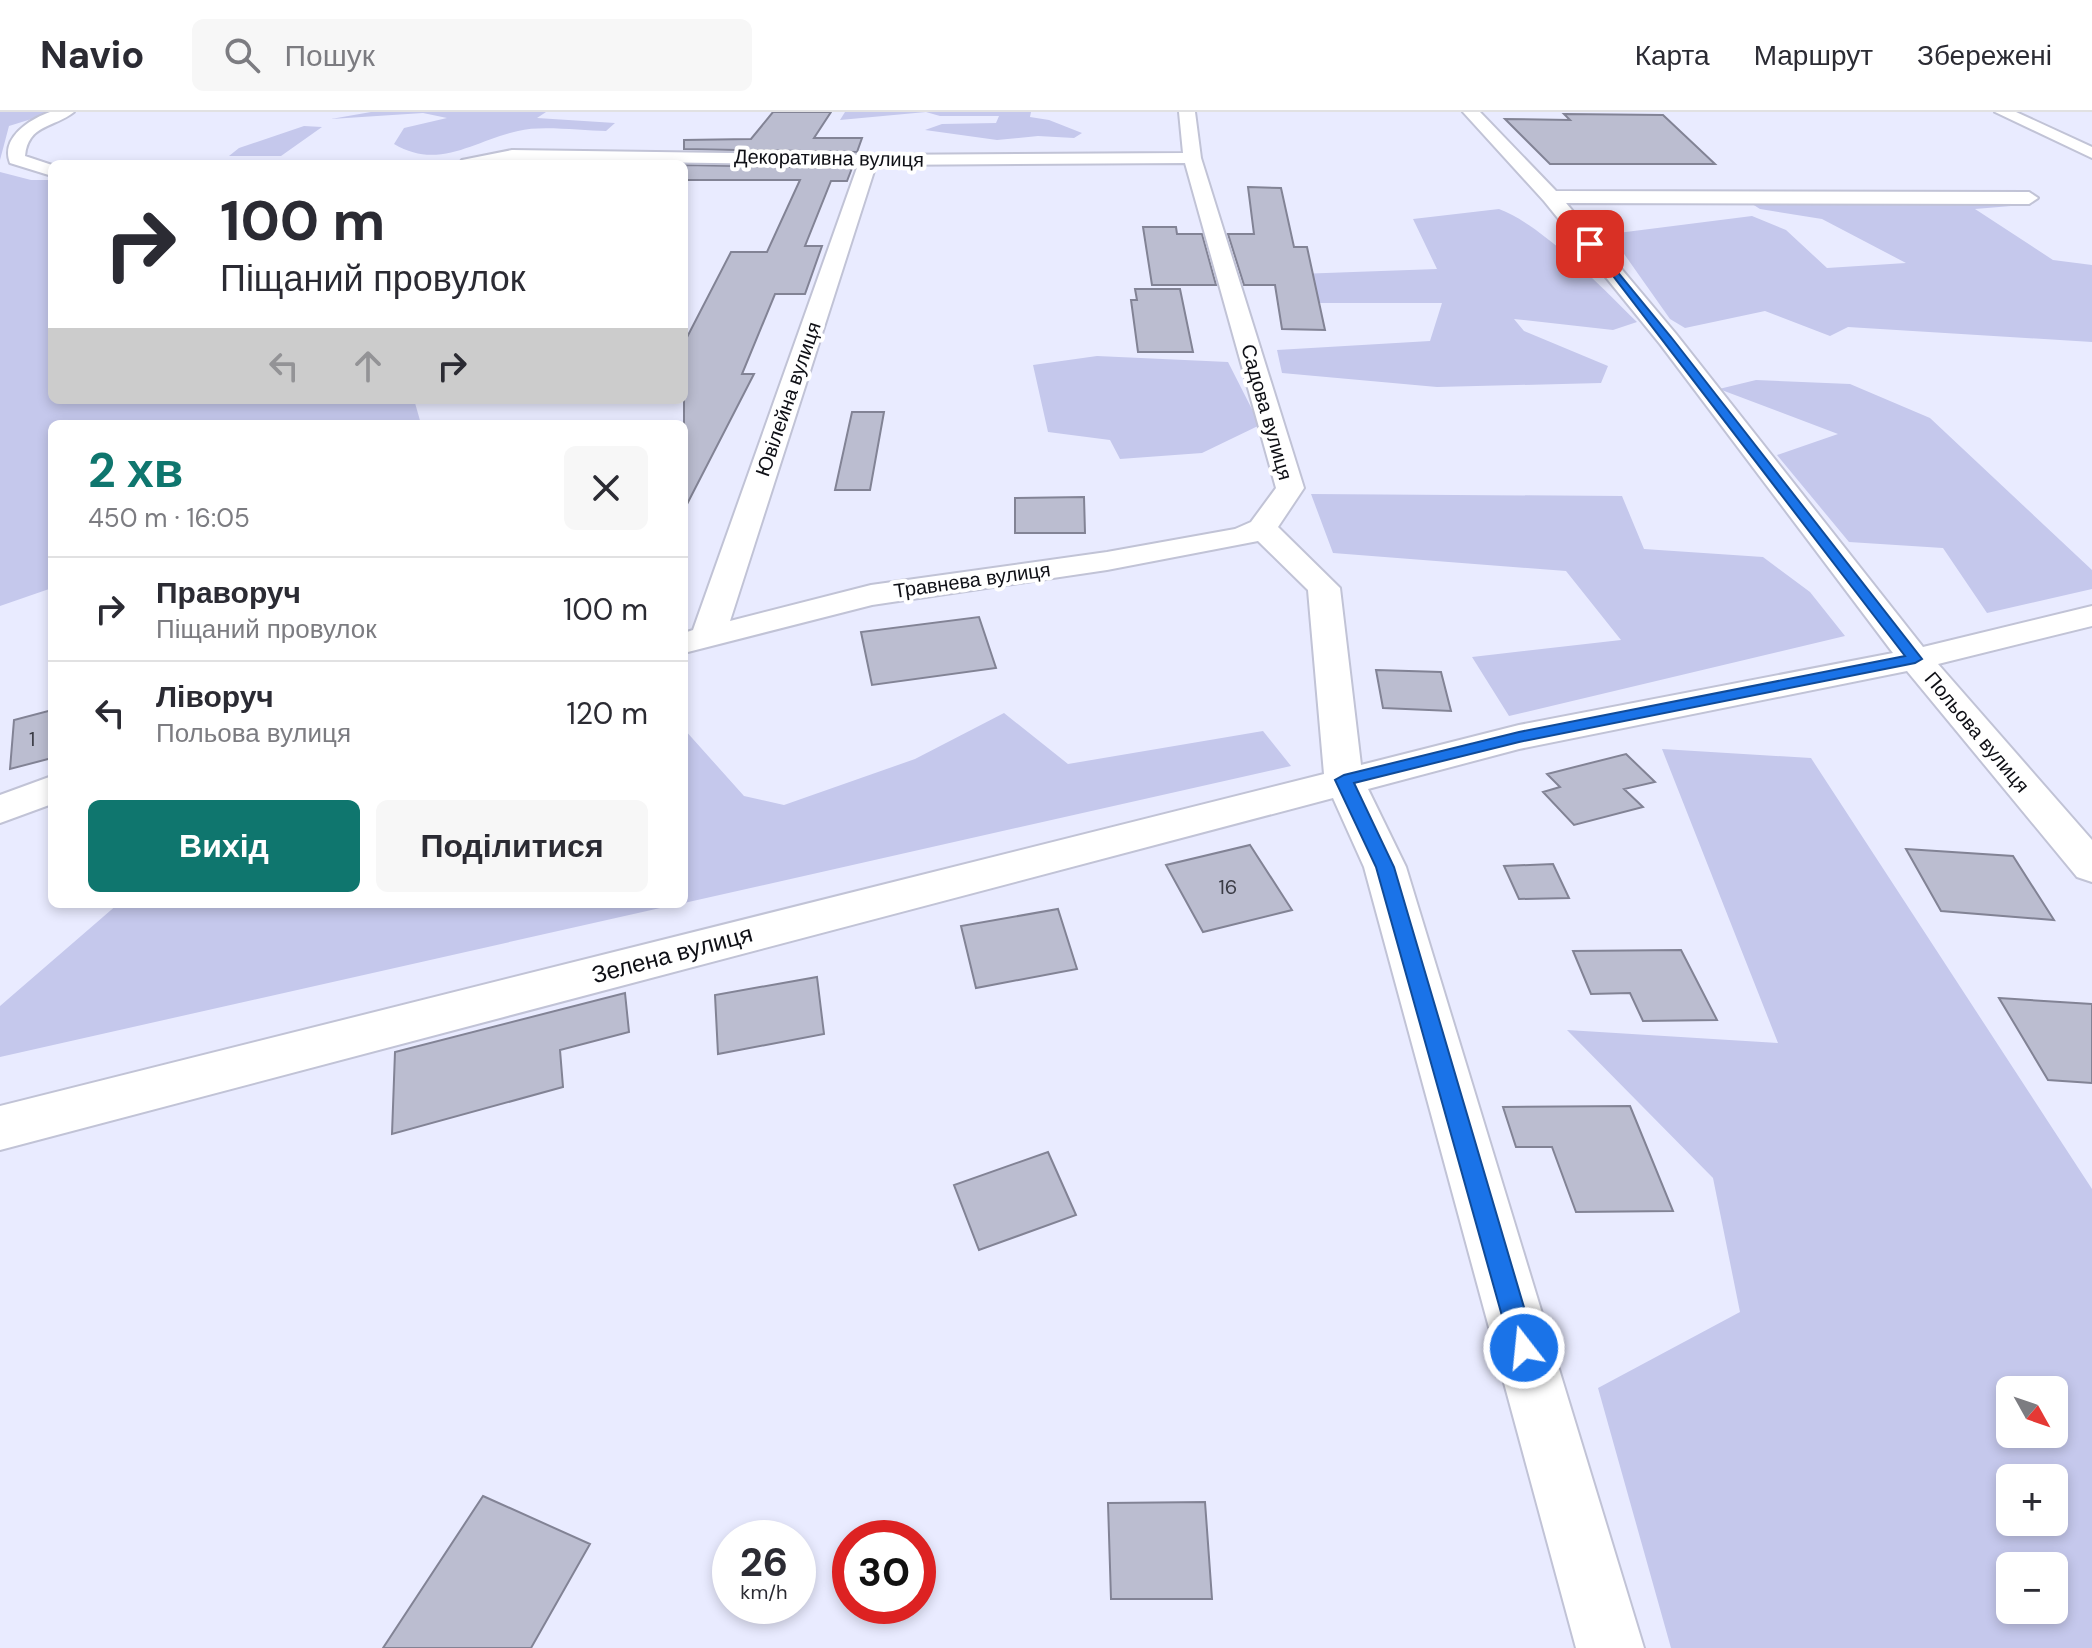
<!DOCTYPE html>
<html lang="uk">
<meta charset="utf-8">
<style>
body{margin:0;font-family:"DM Sans",sans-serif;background:#f7f7f7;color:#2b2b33;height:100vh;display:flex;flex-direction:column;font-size:30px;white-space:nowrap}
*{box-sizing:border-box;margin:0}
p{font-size:26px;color:#7c7c81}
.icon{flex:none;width:44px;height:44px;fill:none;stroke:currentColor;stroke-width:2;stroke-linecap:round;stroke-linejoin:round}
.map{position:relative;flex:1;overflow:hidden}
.sheet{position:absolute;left:48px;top:308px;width:640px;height:488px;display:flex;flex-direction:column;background:#fff;border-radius:12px;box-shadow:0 4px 12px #0003}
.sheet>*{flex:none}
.top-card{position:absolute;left:48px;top:48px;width:640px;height:244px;border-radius:12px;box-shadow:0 4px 12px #0003;background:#fff;color:#2b2b33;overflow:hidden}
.needle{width:52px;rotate:130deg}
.buttons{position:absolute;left:1996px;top:1264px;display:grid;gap:16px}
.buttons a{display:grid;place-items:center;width:72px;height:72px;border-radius:12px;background:#fff;box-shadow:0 4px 12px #0003;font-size:40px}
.speed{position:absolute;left:712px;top:1408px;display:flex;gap:16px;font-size:40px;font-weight:700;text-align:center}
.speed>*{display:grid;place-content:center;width:104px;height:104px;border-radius:50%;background:#fff;box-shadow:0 4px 12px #0003;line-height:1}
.speed small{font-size:20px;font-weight:400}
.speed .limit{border:12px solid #d22;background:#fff;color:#111}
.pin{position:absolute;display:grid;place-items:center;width:68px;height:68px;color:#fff;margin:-34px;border-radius:16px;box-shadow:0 4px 12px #0006}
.me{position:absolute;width:88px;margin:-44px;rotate:344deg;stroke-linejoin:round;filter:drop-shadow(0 0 6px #0008)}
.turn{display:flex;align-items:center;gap:28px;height:168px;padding:0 40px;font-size:36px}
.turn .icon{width:104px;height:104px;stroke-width:2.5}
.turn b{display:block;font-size:56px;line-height:68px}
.lanes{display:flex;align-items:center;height:76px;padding:0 40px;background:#0003;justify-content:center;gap:40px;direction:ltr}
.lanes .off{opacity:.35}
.round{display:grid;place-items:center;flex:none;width:84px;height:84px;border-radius:12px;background:#f7f7f7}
.headline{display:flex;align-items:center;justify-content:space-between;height:136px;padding:0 40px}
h1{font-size:48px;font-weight:700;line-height:60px;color:#0f766e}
.cta{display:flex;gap:16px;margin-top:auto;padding:16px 40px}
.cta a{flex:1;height:92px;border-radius:12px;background:#0f766e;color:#fff;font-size:32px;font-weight:700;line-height:92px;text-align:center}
.cta a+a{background:#f7f7f7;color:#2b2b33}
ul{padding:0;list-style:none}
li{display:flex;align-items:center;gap:24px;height:104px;padding:0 40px;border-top:2px solid #e1e1e2}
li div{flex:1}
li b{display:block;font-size:30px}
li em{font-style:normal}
header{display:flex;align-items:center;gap:48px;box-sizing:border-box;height:112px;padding:0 40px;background:#fff;border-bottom:2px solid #e1e1e2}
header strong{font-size:38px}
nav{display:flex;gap:44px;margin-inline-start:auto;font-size:28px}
.search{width:560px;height:72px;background:#f7f7f7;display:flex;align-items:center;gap:20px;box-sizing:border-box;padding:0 28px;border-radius:12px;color:#7c7c81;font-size:30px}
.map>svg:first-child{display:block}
.green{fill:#c5c8ec;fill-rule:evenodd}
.building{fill:#bbbdd0;stroke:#828395;stroke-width:2}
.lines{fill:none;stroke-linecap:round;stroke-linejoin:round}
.street-casing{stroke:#c1c3d6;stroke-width:4}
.street{fill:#fff;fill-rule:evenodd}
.route{fill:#1a73e8;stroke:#114b97;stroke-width:2}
.labels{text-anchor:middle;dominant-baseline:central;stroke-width:8;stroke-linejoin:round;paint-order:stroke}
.far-street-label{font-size:20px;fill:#0f1016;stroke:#fff}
.number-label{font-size:20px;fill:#3a3b44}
.street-label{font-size:24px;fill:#0f1016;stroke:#fff}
</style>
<header>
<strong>Navio</strong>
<div class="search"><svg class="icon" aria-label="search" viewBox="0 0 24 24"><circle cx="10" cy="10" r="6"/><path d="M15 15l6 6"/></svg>Пошук</div>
<nav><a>Карта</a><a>Маршрут</a><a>Збережені</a></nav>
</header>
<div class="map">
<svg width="2092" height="1536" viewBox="0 0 2092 1536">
<rect width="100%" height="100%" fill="#e9ebff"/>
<path class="green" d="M0,0H54L9,14L0,48Z
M371,0H546L537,6L615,11L606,19C581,19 542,13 518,19C475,28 439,59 394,32L404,16L447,6L423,1L331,7Z
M845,0H1031L1030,5L1049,8L1082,21L1074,26L1038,24L997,28L925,18L942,12L996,11L999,4H940L926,0L840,8Z
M304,14L322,15L281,44H229L239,36Z
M0,60L31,68H52V288H421L415,291L421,312H52V476L0,494Z
M1746,88L1993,89L2011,94L1975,97L2053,148L2092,153V230L1848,215L1830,224L1765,199L1685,216L1670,207L1610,122L1752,104L1786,118L1827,156L1906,151L1822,107L1760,97Z
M1499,97C1544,114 1601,175 1637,210L1613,218L1514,207L1524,219L1608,254L1601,271L1437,275L1282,261L1277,238L1430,229L1442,191H1292L1270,163L1437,157L1413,107Z
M1097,244L1228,250L1260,313L1202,341L1120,347L1110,328L1048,320L1033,253Z
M1756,268L1850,272L1930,306L2092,458V477L1987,501L1943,436L1849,430L1777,343L1838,322L1719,277Z
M1311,382L1622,384L1644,437L1763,445L1810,480L1845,524L1509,604L1472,545L1621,528L1566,459L1333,441Z
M1004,601L1068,652L1263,619L1291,654L684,791V617L744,684L784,693L915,647Z
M1662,637L1811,646L2092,1077V1536H1671L1598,1276L1740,1200L1713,1066L1567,918L1778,931ZM2010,1278H2054V1322H2010ZM2010,1366H2054V1410H2010ZM2010,1454H2054V1498H2010Z
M118,792H678L0,945V894Z"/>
<path class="building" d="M773,0H831L814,26H862L857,40L684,37V28L751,27Z
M1564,2L1663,3L1715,52H1550L1505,7L1570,8Z
M684,53L852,56L847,69H831L805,134H822L805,182H775L742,262H754L684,398V231L731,140H767L800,68H684Z
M1248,75L1281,76L1294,135H1307L1325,218L1282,217L1275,173H1244L1228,122H1254Z
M1143,115H1176L1177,122H1202L1216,173H1152Z
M1135,177H1180L1193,240H1138L1131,188H1137Z
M852,300H884L870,378H835Z
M1084,385L1085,421H1015V386Z
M979,505L996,556L872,573L861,520Z
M1376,558L1441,560L1451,599L1383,596Z
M52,598V646L10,657L14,608Z
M1626,642L1655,670L1624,677L1643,695L1574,713L1543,680L1560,675L1547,662Z
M1250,733L1292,798L1203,820L1166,753Z
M1906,737L2013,744L2054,808L1941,799Z
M1553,752L1569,786L1519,787L1504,754Z
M1058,797L1077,857L976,876L961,814Z
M1681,838L1717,908L1643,909L1630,881L1591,882L1573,839Z
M817,865L824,922L718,942L715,883Z
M625,881L629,920L560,938L563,975L392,1022L395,940Z
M1999,886L2092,892V971L2048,968Z
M1630,994L1673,1099L1576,1100L1552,1035H1516L1503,995Z
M1048,1040L1076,1103L979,1138L954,1073Z
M483,1384L590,1432L531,1536H383Z
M1205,1390L1212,1487H1111L1108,1391Z"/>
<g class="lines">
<defs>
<path id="street" d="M50,0H74C54,16 28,12 25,44L52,53V64L10,51C0,26 30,7 50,0Z
M1179,0H1195L1201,46L1304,376L1278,415L1340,476L1361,653L1519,613L1893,541L1660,232L1544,89L1463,0H1480L1556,79L2029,80L2038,86L2029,92L1566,91L1676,222L1923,535L2092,494V514L1938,552L2092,728V770L2077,765L1907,559L1519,637L1368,677L1406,755L1644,1536H1576L1364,755L1333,686L0,1038V994L1324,662L1308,478L1258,429L1107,458L872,493L684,541V521L693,518L858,53L512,48L494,52H459L462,48L512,38L869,43L1183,41ZM1185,51L1276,376L1251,410L1235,417L1107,440L871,473L730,509L876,53Z
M1995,0H2016L2092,35V46Z
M52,664V692L0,711V683Z"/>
</defs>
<use href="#street" class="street-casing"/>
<use href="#street" class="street"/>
</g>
<path class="route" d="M1587,130H1593L1671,225L1922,547L1915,551L1519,630L1354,671L1394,755L1536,1236L1533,1245L1524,1248L1515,1245L1511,1236L1376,755L1335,668L1344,663L1519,620L1905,544Z"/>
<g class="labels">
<g class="far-street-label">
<text transform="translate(829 46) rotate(1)">Декоративна вулиця</text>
<text transform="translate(788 287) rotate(-71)">Ювілейна вулиця</text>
<text transform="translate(1267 300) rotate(74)">Садова вулиця</text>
<text transform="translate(972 468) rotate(-8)">Травнева вулиця</text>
<text transform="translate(1977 620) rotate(50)">Польова вулиця</text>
</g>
<g class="number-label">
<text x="32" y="627">1</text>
<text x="1228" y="775">16</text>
</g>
<g class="street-label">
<text transform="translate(672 842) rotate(-15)">Зелена вулиця</text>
</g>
</g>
</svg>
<div class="buttons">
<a><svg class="needle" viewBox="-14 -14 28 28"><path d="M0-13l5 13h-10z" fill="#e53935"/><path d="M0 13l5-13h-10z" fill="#7c7c81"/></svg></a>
<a>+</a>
<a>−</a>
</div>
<div class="speed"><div>26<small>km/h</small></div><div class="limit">30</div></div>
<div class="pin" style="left:1590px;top:132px;background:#d93025"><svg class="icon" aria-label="arrive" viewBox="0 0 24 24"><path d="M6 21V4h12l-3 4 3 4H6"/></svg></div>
<svg class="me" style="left:1524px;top:1236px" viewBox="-20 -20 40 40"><circle r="17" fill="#1a73e8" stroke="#fff" stroke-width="3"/><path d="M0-11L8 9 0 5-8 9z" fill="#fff"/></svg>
<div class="top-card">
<div class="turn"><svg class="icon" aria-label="right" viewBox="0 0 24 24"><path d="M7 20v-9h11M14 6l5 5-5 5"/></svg><div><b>100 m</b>Піщаний провулок</div></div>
<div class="lanes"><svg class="icon off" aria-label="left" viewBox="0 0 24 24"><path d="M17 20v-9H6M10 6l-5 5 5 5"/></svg><svg class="icon off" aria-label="ahead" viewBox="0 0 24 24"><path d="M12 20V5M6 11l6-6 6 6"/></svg><svg class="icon" aria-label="right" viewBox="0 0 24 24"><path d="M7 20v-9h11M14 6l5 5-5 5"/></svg></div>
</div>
<section class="sheet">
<div class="headline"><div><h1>2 хв</h1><p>450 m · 16:05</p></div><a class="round"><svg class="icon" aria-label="close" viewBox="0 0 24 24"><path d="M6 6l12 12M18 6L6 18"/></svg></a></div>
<ul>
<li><svg class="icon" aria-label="right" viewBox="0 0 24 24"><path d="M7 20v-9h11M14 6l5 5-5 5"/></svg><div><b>Праворуч</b><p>Піщаний провулок</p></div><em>100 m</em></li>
<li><svg class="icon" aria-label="left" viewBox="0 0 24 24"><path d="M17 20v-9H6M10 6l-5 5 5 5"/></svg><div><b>Ліворуч</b><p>Польова вулиця</p></div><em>120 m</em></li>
</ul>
<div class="cta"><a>Вихід</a><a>Поділитися</a></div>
</section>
</div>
